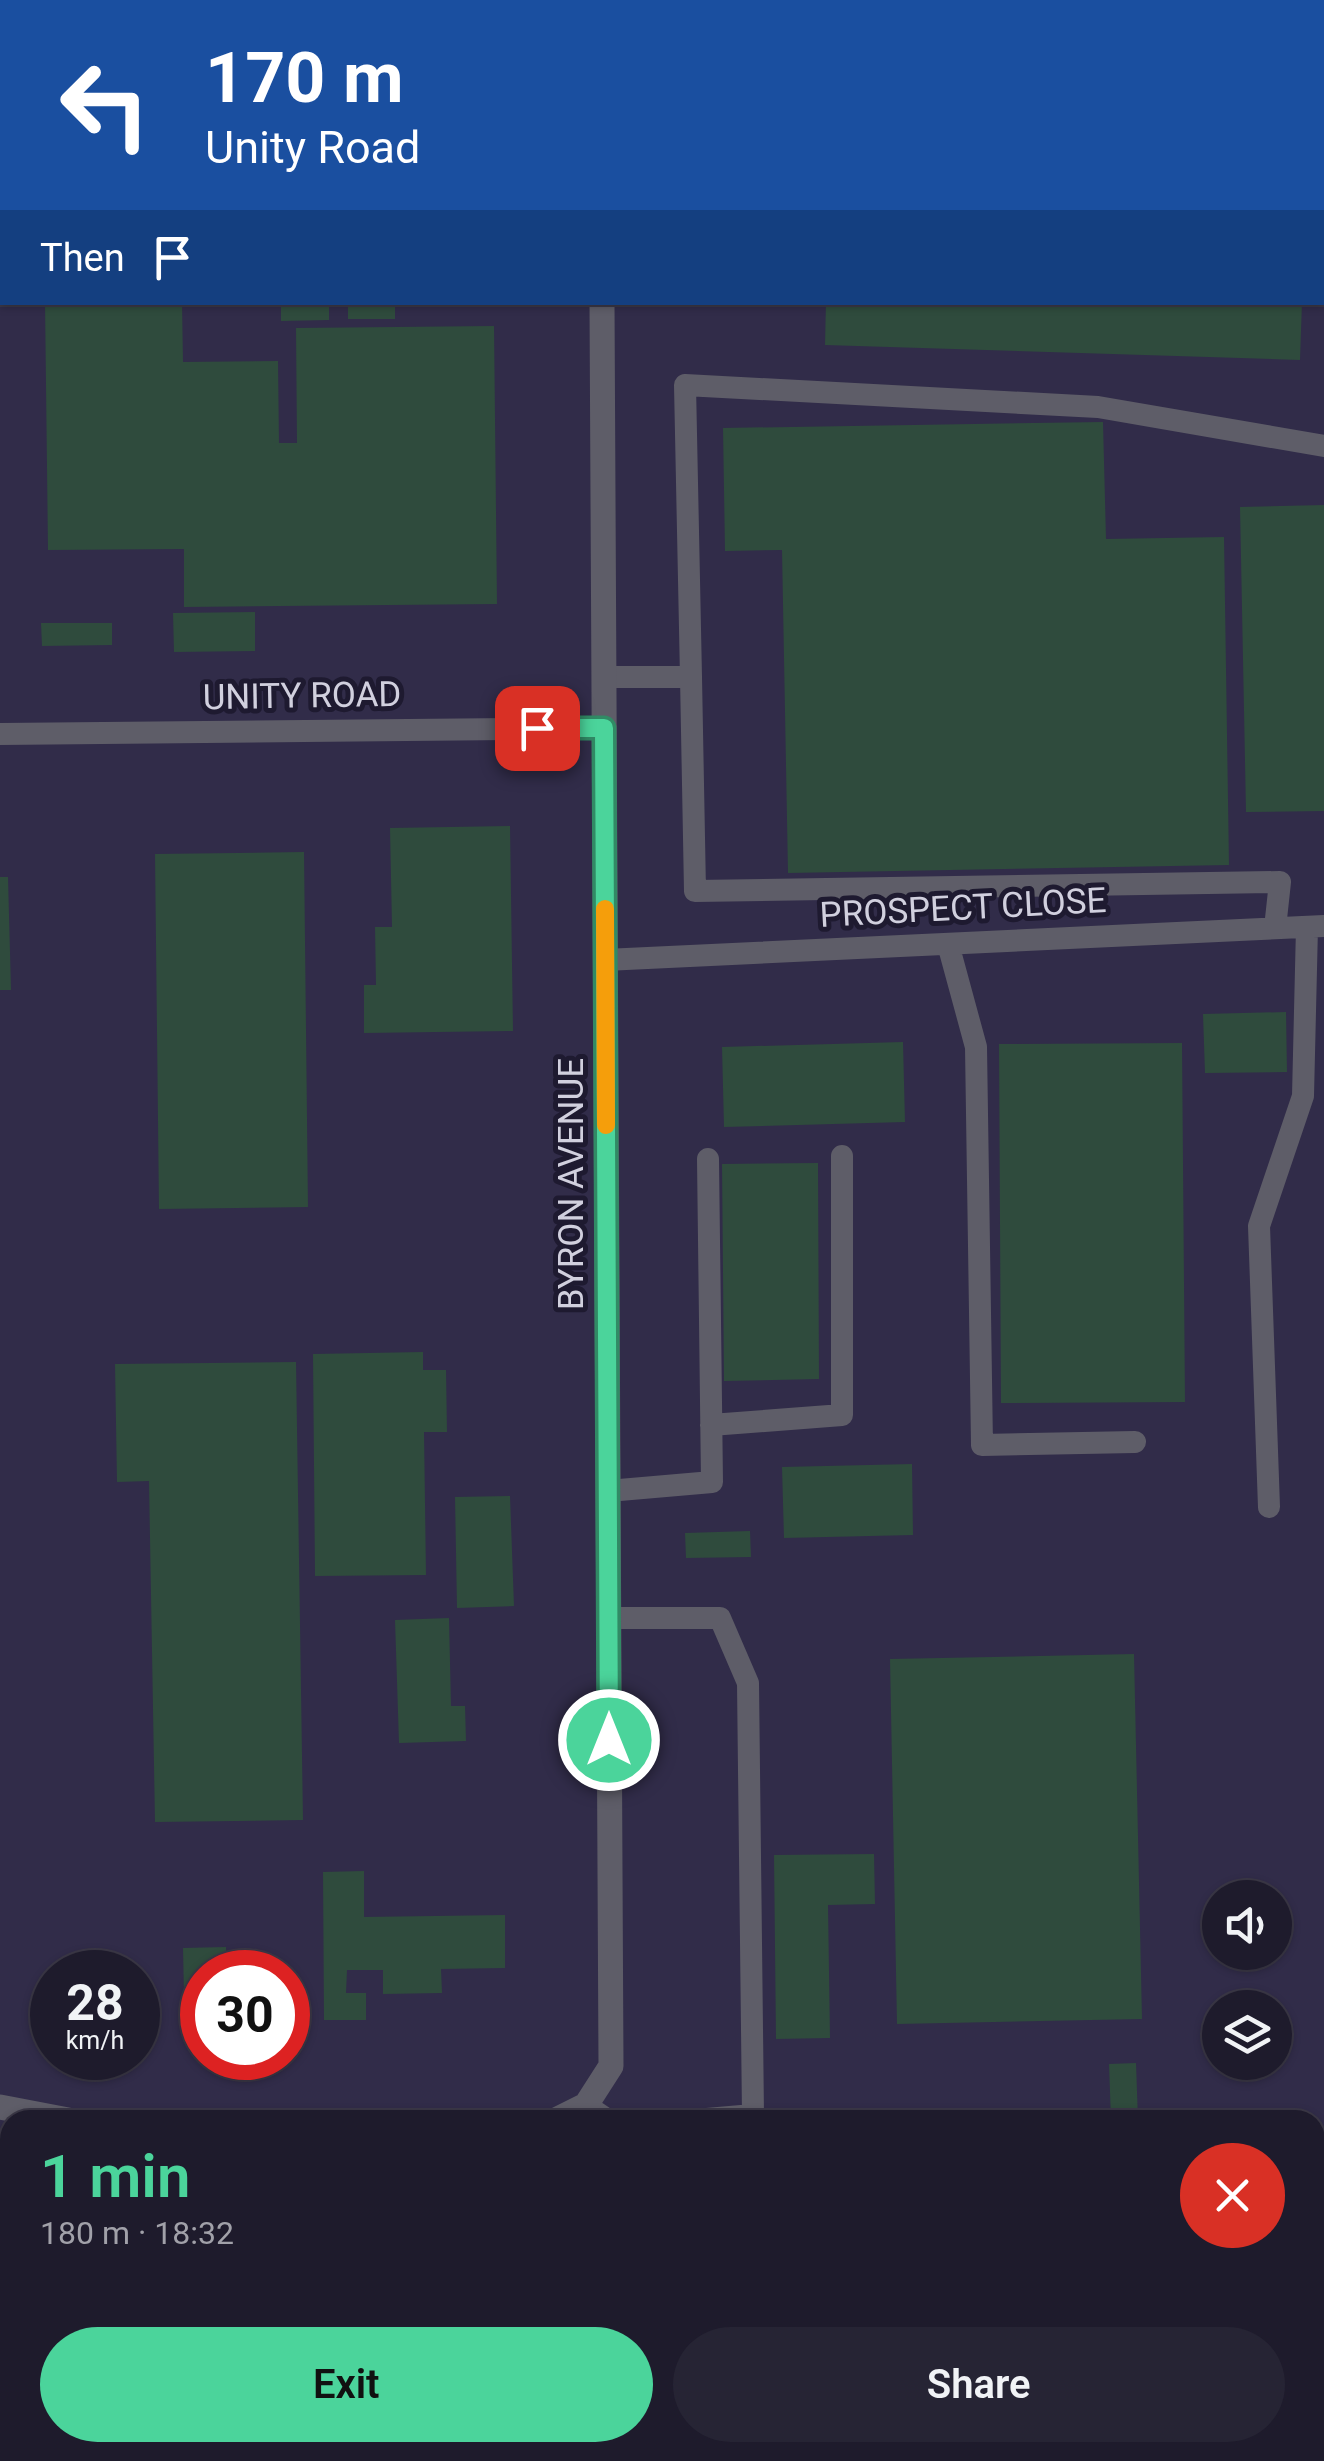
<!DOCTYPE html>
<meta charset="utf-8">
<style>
body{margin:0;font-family:Roboto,sans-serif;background:#262434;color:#f1f3f6;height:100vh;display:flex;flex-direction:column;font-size:38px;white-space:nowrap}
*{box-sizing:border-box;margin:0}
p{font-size:32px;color:#a1a1a9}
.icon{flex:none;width:55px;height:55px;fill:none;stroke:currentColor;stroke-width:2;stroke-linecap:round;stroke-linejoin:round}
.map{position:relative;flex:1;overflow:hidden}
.drawer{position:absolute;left:0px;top:2110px;width:1325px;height:352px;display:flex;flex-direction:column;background:#1e1b2c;border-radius:30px 30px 0 0;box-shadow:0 2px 8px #0004,0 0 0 2px #3c3948}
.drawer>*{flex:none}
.hud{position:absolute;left:0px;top:0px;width:1325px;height:305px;box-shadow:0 2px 8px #0004,0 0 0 2px #3c3948;background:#1a4fa0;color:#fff;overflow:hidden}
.controls{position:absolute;left:1202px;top:1880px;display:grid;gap:20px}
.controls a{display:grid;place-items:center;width:90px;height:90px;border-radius:50%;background:#1e1b2c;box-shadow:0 2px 8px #0004,0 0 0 2px #3c3948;font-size:50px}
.speed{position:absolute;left:30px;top:1950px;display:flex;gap:20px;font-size:50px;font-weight:700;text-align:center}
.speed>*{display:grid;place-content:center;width:130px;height:130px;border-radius:50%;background:#1e1b2c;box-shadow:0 2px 8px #0004,0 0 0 2px #3c3948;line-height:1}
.speed small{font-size:25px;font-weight:400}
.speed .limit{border:15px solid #d22;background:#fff;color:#111}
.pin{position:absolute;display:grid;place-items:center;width:85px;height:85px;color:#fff;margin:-42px;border-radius:20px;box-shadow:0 5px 15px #0006}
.me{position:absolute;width:110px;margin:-55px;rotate:0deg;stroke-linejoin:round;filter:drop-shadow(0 0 8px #0008)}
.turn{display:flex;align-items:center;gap:35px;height:210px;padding:0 40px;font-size:45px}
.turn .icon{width:130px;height:130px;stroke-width:2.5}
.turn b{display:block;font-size:70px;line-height:85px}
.then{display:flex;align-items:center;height:95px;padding:0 40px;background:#0003;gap:20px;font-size:38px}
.round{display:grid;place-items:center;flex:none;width:105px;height:105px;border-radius:52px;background:#262434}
.overview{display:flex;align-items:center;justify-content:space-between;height:170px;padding:0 40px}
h1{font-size:60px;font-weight:600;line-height:75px;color:#4bd49b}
.button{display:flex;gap:20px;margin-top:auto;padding:20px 40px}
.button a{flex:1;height:115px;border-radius:60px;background:#4bd49b;color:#111;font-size:40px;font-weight:600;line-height:115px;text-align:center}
.button a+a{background:#262434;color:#f1f3f6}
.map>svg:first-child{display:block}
.built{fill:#312c49;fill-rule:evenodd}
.building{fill:#2f4b3d}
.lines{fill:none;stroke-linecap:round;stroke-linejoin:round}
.service{stroke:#5e5d68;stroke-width:22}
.minor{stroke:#5e5d68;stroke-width:25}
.route-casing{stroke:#318a65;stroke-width:25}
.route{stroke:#4bd49b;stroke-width:18}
.slow{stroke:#f59e0b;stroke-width:18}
.labels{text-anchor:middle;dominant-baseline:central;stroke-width:10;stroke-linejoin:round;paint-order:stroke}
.street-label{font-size:35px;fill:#d1d0de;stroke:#1e1a30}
</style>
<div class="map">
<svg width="1324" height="2461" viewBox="0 0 1324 2461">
<rect width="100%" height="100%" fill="#28243a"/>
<path class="built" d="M0,0H1324V2402L1315,2405V2120H10V2452L1195,2453L1174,2461H0ZM2,2H1322V302H2ZM1220,1898H1275V1952H1220ZM52,1972H138V2058H52ZM202,1972H288V2058H202ZM1220,2008H1275V2062H1220Z"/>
<path class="building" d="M45,302H182L183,362L278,361L279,443H297L296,328L494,326L497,604L184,607V549L48,550Z
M281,302H329V320L281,321Z
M348,302H395V319H348Z
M826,302H1302L1300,360L825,345Z
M1103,422L1106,539L1224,537L1229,865L788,873L782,550L725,551L723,428Z
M1324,505V811L1246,812L1240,507Z
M255,612V651L174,652L173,613Z
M41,623H112V645L42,646Z
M510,826L513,1031L364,1033V985H376L375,927H392L390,828Z
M304,852L308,1207L159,1209L155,854Z
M0,877H8L11,990H0Z
M1286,1012L1287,1072L1205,1073L1203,1014Z
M903,1042L905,1122L724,1127L722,1047Z
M1182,1043L1185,1402L1001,1403L999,1044Z
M818,1163L819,1379L724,1381L722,1164Z
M423,1352V1370H446L447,1432H424L426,1575L315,1576L313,1354Z
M296,1362L303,1820L155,1822L149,1481L117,1482L115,1364Z
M912,1464L913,1535L784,1538L782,1467Z
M510,1496L514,1606L457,1608L455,1497Z
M750,1531L751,1557L686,1558L685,1533Z
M449,1618L451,1706H465L466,1741L399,1743L395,1620Z
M1134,1654L1142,2019L897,2024L890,1659Z
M874,1854L875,1904L828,1905L830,2038L776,2039L774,1855Z
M364,1871V1917L505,1915V1968L441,1969L442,1993L383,1994V1970H347L346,1993H366V2020H324L323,1872Z
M226,1947L227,1972H202V2044L185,2045L183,1948Z
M1136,2063L1138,2120H1111L1109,2064Z
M89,2452H343V2461H89Z"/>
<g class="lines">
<path class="service" d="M353,0L356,2
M714,2V0
M604,677H691L685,385L1098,407L1324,446
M691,677L695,891L1280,882L1275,928
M0,734L604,728
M948,944L976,1047L982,1445L1135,1442
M605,960L1324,926
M711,1425L842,1415V1156
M608,1491L712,1482L708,1159
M1269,1507L1259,1226L1303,1096L1307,927
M609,1618H720L748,1683L753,2115L695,2120
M586,2105L608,2120
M398,2452L402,2461
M811,2461L813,2452"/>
<path class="minor" d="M608,2V0
M0,2107L68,2120
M556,2120L586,2105L611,2066L602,302"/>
</g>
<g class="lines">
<defs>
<path id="route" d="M537,728H604L609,1740"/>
</defs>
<use href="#route" class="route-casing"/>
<use href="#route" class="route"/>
<path class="slow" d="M605,909L606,1125"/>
</g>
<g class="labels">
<g class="street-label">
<text transform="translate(302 696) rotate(-1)">UNITY ROAD</text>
<text transform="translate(963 908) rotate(-3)">PROSPECT CLOSE</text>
<text transform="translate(571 1184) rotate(-90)">BYRON AVENUE</text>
</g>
</g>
</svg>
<div class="controls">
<a><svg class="icon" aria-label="sound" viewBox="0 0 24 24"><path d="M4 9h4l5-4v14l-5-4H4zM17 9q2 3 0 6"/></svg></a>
<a><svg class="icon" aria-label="layers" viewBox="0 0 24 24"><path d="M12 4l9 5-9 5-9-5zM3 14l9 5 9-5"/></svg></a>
</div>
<div class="speed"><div>28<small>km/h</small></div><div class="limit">30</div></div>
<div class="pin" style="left:537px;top:728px;background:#d93025"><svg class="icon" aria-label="arrive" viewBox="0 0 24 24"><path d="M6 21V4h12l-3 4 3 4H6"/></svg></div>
<svg class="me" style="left:609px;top:1740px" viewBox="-20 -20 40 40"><circle r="17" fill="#4bd49b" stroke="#fff" stroke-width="3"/><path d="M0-11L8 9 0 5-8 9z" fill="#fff"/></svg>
<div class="hud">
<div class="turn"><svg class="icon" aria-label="left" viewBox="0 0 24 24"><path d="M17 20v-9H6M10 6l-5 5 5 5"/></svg><div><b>170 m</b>Unity Road</div></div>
<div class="then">Then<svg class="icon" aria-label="arrive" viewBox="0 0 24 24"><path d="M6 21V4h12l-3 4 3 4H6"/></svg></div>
</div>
<section class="drawer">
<div class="overview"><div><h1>1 min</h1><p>180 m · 18:32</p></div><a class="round" style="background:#d93025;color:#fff"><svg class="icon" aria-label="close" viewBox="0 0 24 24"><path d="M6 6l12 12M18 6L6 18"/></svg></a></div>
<div class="button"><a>Exit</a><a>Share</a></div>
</section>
</div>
